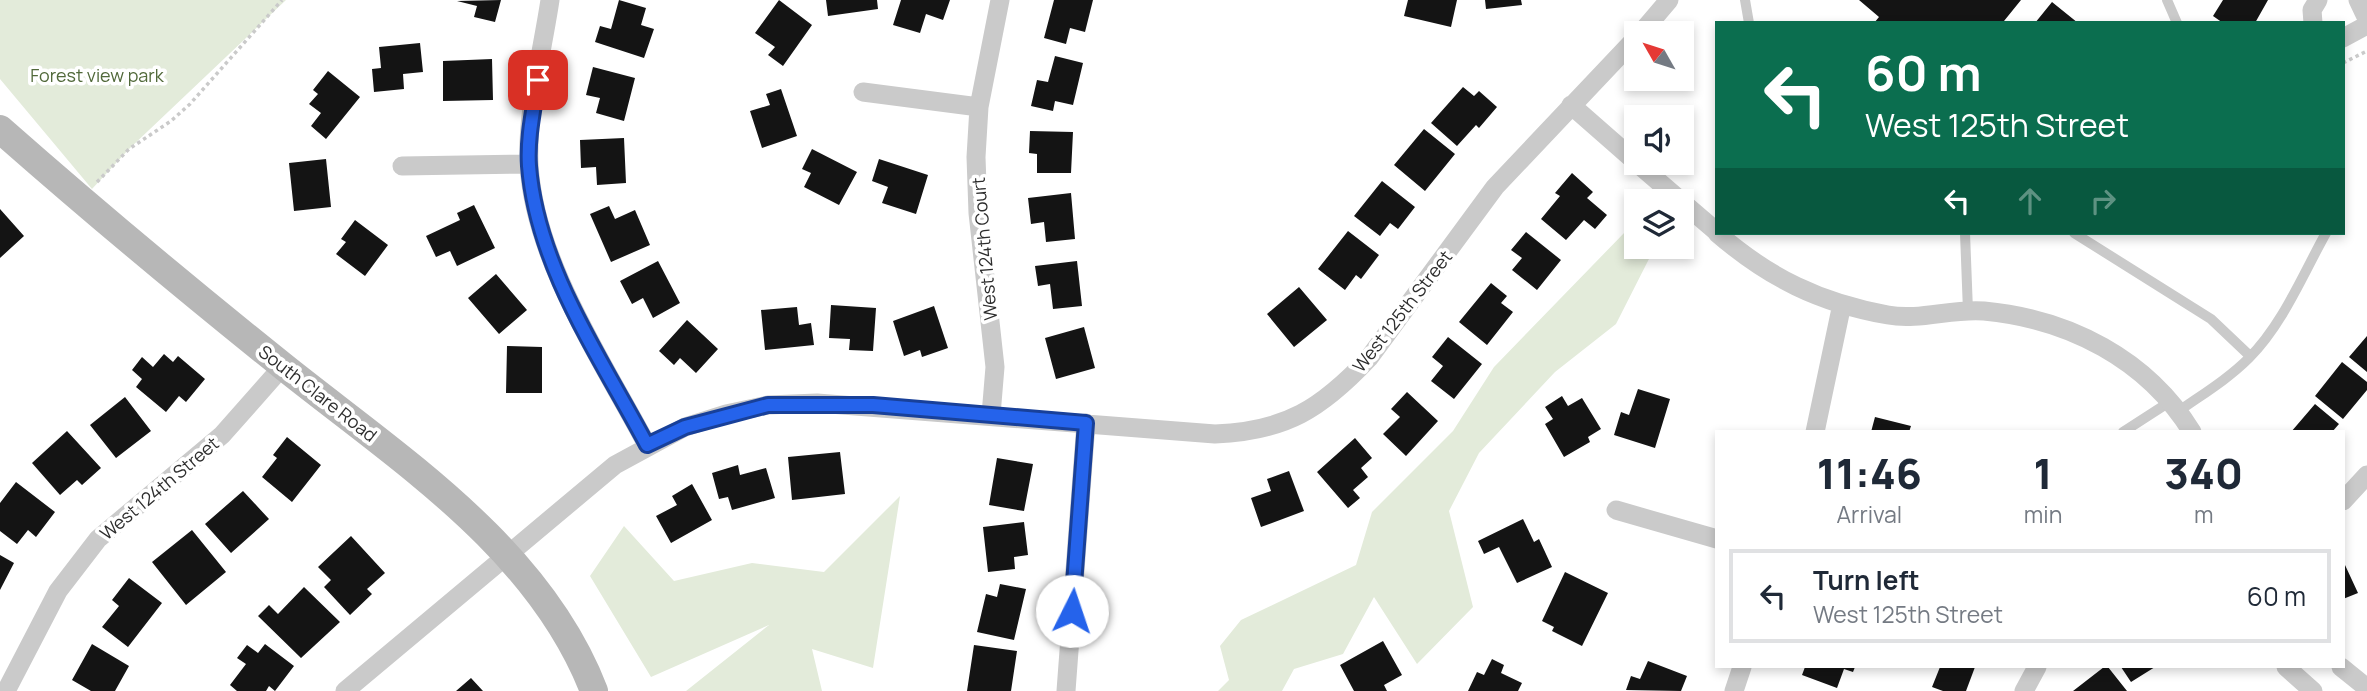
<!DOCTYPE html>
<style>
body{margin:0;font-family:Manrope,sans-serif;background:#f2f2f3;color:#1f2937;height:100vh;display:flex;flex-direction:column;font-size:26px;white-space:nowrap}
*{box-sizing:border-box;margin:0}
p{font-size:23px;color:#747a83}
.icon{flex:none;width:38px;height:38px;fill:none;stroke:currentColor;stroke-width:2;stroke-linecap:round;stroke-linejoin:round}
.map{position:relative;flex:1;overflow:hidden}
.side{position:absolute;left:1715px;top:430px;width:630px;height:238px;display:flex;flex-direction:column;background:#fff;border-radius:0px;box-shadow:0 4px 10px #0003}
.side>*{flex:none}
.hud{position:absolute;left:1715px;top:21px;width:630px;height:214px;border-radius:0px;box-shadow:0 4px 10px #0003;background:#0b6e4f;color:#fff;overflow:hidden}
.needle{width:46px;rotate:309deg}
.tools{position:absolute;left:1624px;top:21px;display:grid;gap:14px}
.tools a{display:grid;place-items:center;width:70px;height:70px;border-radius:0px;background:#fff;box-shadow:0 4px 10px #0003;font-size:35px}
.pin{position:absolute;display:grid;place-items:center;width:60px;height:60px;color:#fff;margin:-30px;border-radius:14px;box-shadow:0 4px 10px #0006}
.me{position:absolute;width:77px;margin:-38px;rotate:4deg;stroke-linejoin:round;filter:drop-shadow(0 0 5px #0008)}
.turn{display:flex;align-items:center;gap:24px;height:147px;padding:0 35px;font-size:32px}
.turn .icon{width:91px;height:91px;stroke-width:2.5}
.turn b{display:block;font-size:49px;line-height:60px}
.lanes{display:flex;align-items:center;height:66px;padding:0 35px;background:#0003;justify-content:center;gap:35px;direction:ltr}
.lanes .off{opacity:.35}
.eta{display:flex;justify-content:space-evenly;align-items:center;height:119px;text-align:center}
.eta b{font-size:42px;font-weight:800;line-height:49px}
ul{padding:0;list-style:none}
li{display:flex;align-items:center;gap:21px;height:94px;margin:0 14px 10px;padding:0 21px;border:4px solid #e0e1e3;border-radius:0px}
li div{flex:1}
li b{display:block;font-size:26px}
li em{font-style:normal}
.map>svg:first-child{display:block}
.green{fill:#e3ebda}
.building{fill:#141414}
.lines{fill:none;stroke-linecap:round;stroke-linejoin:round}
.path{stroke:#cacaca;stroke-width:3.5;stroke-dasharray:3.5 3.5;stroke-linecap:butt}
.lane{stroke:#cacaca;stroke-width:10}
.street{stroke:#cacaca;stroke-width:19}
.secondary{stroke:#b7b7b7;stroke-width:28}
.route-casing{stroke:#184099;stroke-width:18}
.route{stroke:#2563eb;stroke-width:12}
.labels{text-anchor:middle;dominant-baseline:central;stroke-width:7;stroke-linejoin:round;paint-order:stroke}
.park-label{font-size:18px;fill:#51693a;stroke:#fff}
.street-label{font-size:18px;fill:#2d2d2d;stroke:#fff}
</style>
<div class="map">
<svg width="2367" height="691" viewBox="0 0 2367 691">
<rect width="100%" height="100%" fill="#fff"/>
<path class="green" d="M0,0H286L129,149L92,189L0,79Z
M1625,232L1636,240V247H1647L1653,251L1616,324L1555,372L1479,453L1449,511L1473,607L1417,664L1374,597L1343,654L1294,669L1282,691H1218L1229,680L1220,646L1241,620L1356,565L1372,512L1453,431L1494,367Z
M900,496L873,668L812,649L822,691H686L769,625L651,677L590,576L624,526L674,581L752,563L824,572Z"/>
<path class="building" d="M501,0L495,22L474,17L477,6L457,1Z
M619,0L646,8L641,25L654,29L644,58L595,42L600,26L611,29Z
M779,0L812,25L783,66L768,55L775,47L755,33Z
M826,0H877L878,9L828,16Z
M901,0H950L943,20L926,14L920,33L893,25Z
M1054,0H1093L1085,32L1070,28L1066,44L1044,38Z
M1408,0H1457L1451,27L1404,16Z
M1485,0H1521L1522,5L1486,9Z
M1859,0H2021L2004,21L2007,23H1874L1879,17Z
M2223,0H2268L2255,23H2223L2213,16Z
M2052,2L2078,23H2035Z
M420,43L423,72L403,74L404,89L374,92L372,69L381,68L379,47Z
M1055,56L1083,63L1073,105L1055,101L1053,111L1031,106L1037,80L1048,82Z
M492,59L493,100L443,101V61Z
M593,67L635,78L624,121L596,113L600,98L586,95Z
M328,71L360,97L326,139L311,126L321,113L309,104L318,94L313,90Z
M1463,87L1474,96L1479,91L1497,107L1479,128L1476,125L1457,146L1431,123Z
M781,89L797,136L762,148L750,111L770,105L766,94Z
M1424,129L1455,154L1425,191L1394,165Z
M1030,131L1073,132L1071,173H1037V154L1029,153Z
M624,138L626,183L597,185L596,167L581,168L580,140Z
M812,149L857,172L839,205L804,187L811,173L802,169Z
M326,159L331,207L294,211L289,163Z
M879,159L928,175L916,214L882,203L888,187L872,181Z
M1572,173L1593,192L1587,198L1607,215L1595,229L1584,220L1566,240L1541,219L1560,196L1555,193Z
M1382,181L1415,207L1398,229L1390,223L1380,236L1354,216Z
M1071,193L1075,239L1046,242L1044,222L1031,224L1028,198Z
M474,205L495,248L457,266L450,251L436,257L426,236L460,220L457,213Z
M609,206L615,219L635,210L650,245L611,262L590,214Z
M0,209L24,236L0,258Z
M355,220L388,245L365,276L336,254L346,242L341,239Z
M1348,231L1379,255L1361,279L1356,275L1345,290L1318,269Z
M1526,232L1561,260L1537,290L1512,270L1522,258L1511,250Z
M658,261L680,303L653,318L643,298L632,304L620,281Z
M1077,261L1082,306L1053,309L1050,284L1038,286L1035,266Z
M496,274L527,310L499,334L468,298Z
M1491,283L1507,296L1501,303L1513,312L1487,345L1459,322Z
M1299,287L1327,320L1294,347L1267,314Z
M831,305L876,308L873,351L849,350L850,339L829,338Z
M934,306L948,348L922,357L920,350L904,356L893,321Z
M797,307L799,325L811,323L814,345L765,350L761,310Z
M687,320L718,349L696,373L680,358L674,365L659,351Z
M1084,327L1095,368L1056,379L1045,338Z
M2367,336V372L2349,357Z
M1448,337L1482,364L1454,399L1431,381L1443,366L1432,357Z
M507,346L542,347V393H506Z
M164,354L173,362L178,356L205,379L186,402L179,396L166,412L136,387L142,379L132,370L142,357L153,367Z
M2342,362L2367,382V390L2343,419L2315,396Z
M1638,389L1670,399L1655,448L1614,435L1621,412L1629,415Z
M1407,392L1438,421L1406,456L1383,434L1400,417L1391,409Z
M1562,396L1568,406L1582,398L1601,429L1588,437L1590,442L1564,457L1545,424L1553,419L1545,407Z
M125,397L151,431L116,458L90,425Z
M2315,404L2339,424L2332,432H2291Z
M1875,417L1911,426L1909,432H1871Z
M67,431L101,468L82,485L77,480L60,495L32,463Z
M287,437L321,465L292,502L262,477L277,458L273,455Z
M1355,438L1372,458L1361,468L1368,477L1353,490L1360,498L1348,508L1317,472Z
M840,452L845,494L792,500L788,457Z
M997,458L1033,464L1024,511L989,505Z
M738,465L740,475L766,468L775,498L732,510L728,497L719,499L712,473Z
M1289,471L1304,511L1261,527L1251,498L1271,491L1267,479Z
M16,482L55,512L36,537L28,530L17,544L0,531V503Z
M692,484L712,520L671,543L656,516L677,505L672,496Z
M243,491L269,519L231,553L205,524Z
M1523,519L1534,542L1539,539L1552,567L1517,583L1499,547L1484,554L1478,541Z
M1024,522L1028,555L1014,557L1015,569L988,572L983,527Z
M192,530L226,572L186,605L152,562Z
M351,536L385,573L367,589L372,594L350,615L324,587L331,580L318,567Z
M0,555L14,563L0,590Z
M2345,565L2358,593L2343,599V566Z
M1565,572L1608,593L1582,646L1552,631L1554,627L1542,621Z
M129,578L162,603L128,647L102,627L119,606L112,600Z
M1000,584L1026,589L1014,640L977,632L986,594L997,597Z
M304,587L340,622L301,658L258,616L269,605L278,614Z
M1383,641L1402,675L1384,685L1387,691H1354L1340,665Z
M92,644L129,666L115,691H91L72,680Z
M265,644L294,666L275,691L269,686L266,691H237L230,685L246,664L237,658L247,645L258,653Z
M974,645L1017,651L1011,691H967Z
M1492,659L1504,665L1501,673L1522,683L1518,691H1468L1477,672L1484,675Z
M1648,661L1687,676L1681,691L1626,690L1631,676L1640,679Z
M1805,667H1855L1853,672L1844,669L1837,688L1802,675Z
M1940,667H1975L1966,691H1943L1932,687Z
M2104,667H2108L2127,691H2073Z
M2121,667H2155L2131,682Z
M471,678L483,691H456Z"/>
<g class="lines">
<path class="path" d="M2343,63L2367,51
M97,182L129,149L171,121L190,104L282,0"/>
<path class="lane" d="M1745,0L1749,23
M2167,0L2177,23
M1965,233L1968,311
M2074,233L2211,319L2250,356
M2179,411C2203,394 2228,379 2249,358C2283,324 2303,274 2326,233
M2123,432L2171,401"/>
<path class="street" d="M550,0C542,53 527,110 529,163C533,258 603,362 647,445
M2358,0L2367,19
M2313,23L2312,10L2318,0
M1641,33L1669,0
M2343,38L2367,25
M863,92L979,107
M1571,105L1636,162
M1637,163L1681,201
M402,166L529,164
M1682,202L1717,232
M1717,233C1769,278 1820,303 1888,315C1919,321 1953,308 1984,311C2069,319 2147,359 2192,432
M991,415L995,367L978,213L976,157L979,107L1000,0
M1815,432L1842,304
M2343,501L2367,475
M1616,510L1717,539
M2286,667L2313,691
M2341,667L2367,688
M6,691L58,591L98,539L222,435L283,366
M345,691L615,465L685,427L726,414L768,405L817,403L1215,434C1286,431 1321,409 1369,358L1495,187L1636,38
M1066,691L1086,423
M1734,691L1742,667
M2024,691L2037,667"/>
<path class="secondary" d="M0,129C93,211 188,290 284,367C399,459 539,548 594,691"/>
</g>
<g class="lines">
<defs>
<path id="route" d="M538,80C534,108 527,137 529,166C537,267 601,358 647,445L685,427L768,405H873L1086,423L1072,611"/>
</defs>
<use href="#route" class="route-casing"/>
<use href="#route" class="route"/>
</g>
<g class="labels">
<g class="park-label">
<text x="97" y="75">Forest view park</text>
</g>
<g class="street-label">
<text transform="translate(984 249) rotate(-95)">West 124th Court</text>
<text transform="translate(1402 311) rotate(-52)">West 125th Street</text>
<text transform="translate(318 393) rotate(38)">South Clare Road</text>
<text transform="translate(159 488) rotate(-40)">West 124th Street</text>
</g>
</g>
</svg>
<div class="tools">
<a><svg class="needle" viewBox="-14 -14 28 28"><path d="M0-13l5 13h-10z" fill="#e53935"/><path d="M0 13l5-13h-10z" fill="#747a83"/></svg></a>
<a><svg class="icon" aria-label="sound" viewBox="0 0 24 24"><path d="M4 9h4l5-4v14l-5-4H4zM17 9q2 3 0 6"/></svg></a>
<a><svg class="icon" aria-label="layers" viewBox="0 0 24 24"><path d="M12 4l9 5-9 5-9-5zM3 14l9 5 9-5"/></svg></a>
</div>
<div class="pin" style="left:538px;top:80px;background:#d93025"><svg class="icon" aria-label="arrive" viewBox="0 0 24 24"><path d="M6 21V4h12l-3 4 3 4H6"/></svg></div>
<svg class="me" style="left:1072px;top:611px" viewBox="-20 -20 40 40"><circle r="19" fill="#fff"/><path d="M0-13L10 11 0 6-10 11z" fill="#2563eb"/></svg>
<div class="hud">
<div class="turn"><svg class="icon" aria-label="left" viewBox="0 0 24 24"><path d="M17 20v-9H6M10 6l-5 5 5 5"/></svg><div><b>60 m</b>West 125th Street</div></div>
<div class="lanes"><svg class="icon" aria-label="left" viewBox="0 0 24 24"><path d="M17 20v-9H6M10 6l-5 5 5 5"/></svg><svg class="icon off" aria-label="ahead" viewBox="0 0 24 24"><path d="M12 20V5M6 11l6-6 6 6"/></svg><svg class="icon off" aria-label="right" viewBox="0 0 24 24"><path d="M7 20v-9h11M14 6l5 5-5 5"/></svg></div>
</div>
<section class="side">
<div class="eta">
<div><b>11:46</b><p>Arrival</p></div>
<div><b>1</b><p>min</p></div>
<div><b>340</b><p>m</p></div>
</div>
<ul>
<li><svg class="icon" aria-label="left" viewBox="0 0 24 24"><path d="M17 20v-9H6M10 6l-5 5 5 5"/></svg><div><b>Turn left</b><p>West 125th Street</p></div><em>60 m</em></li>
</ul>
</section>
</div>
